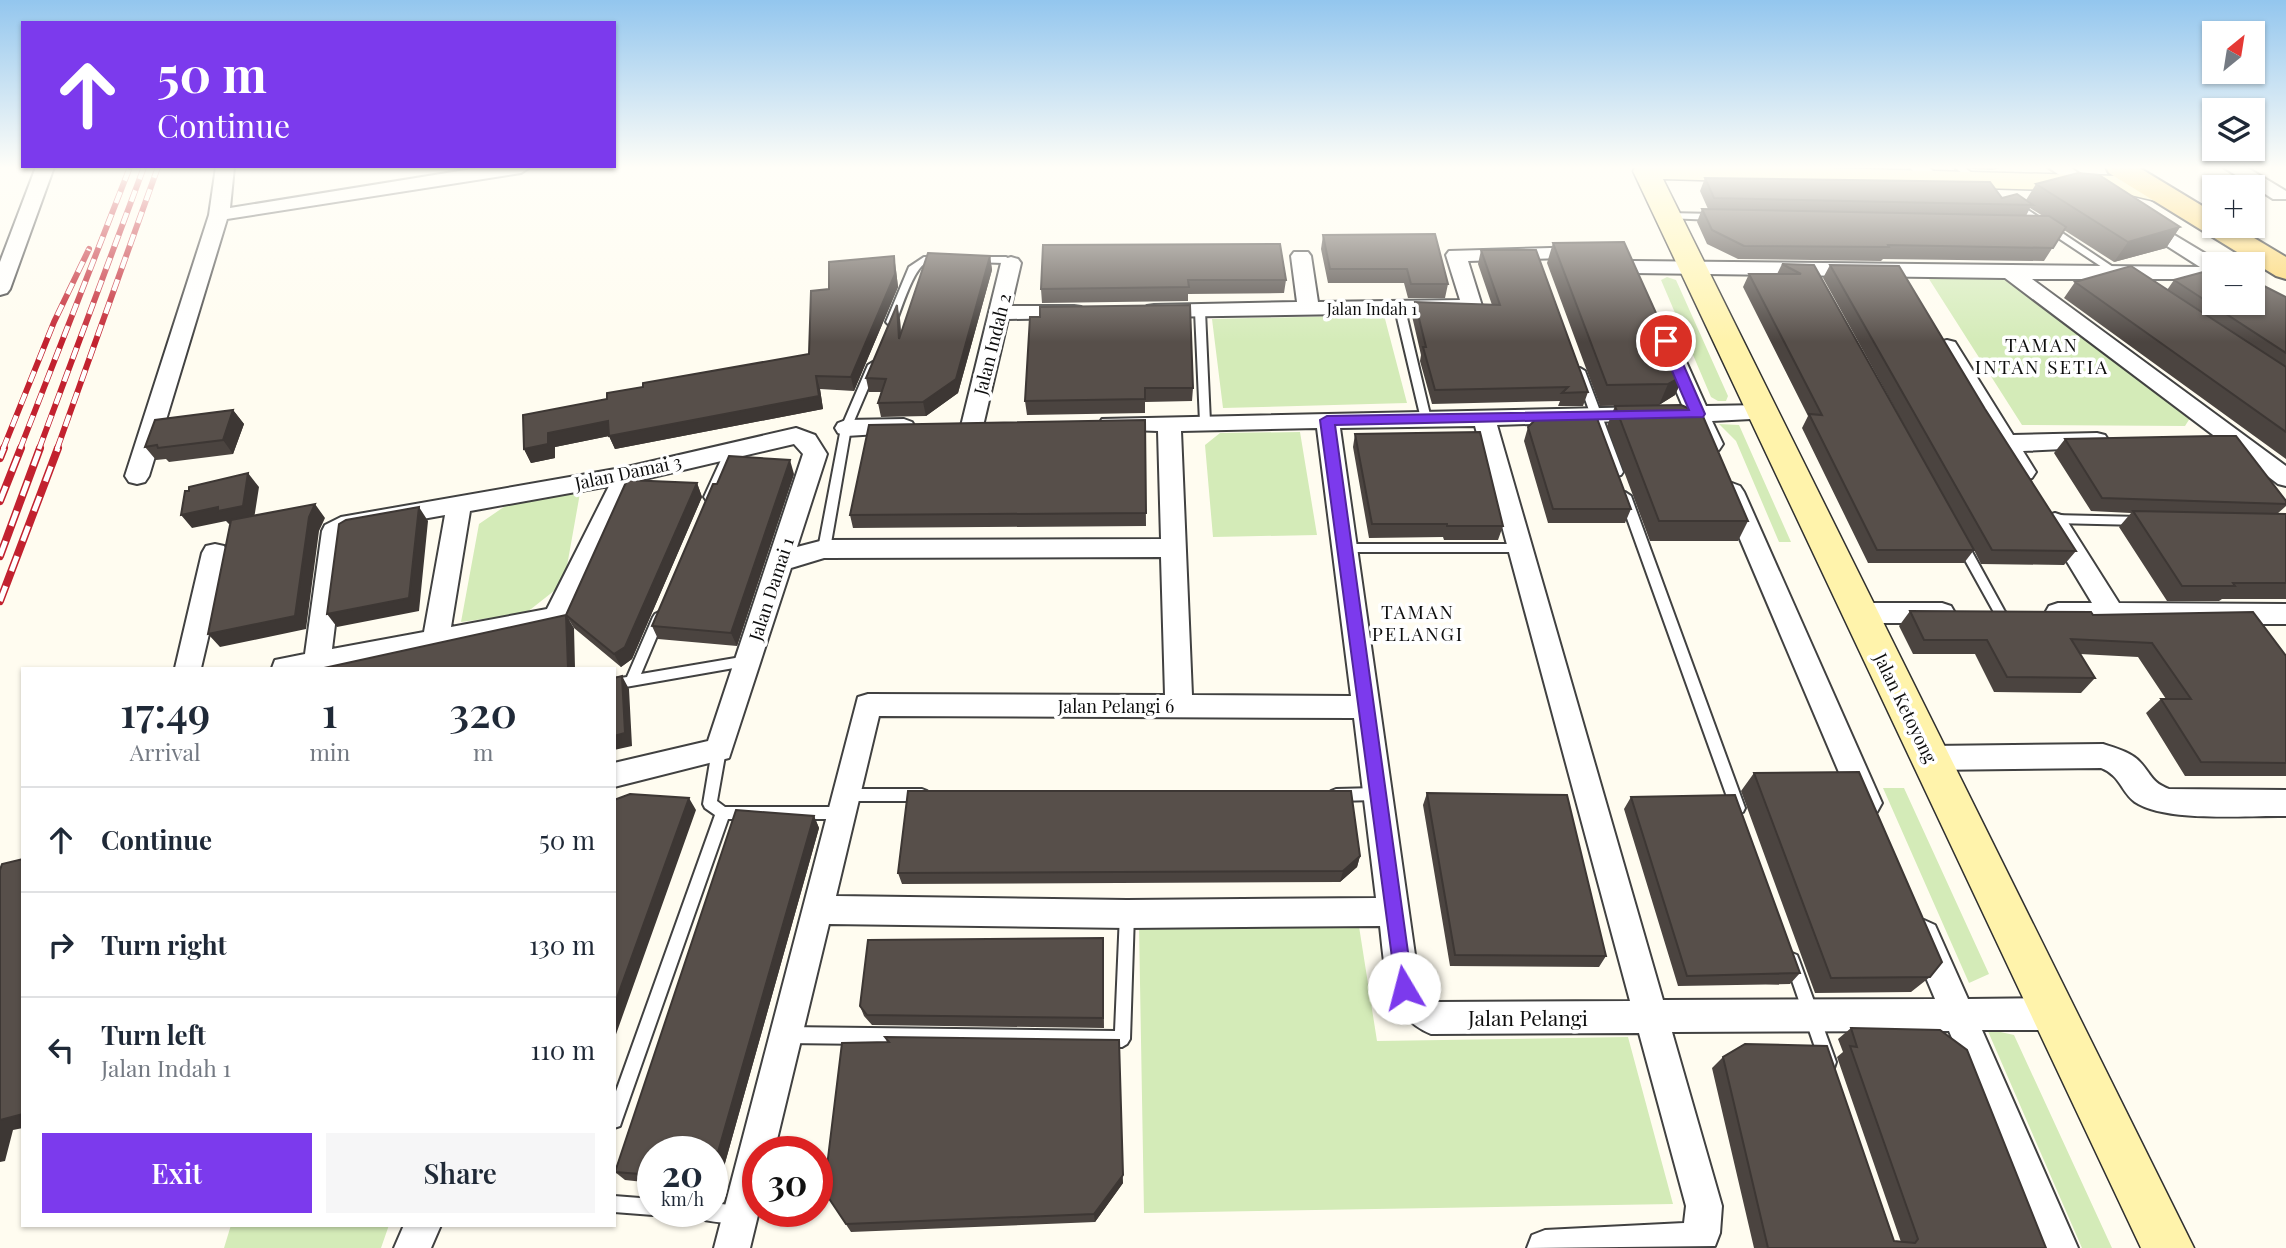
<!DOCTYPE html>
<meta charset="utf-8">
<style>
body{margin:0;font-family:"Playfair Display",serif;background:#f6f6f7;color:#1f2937;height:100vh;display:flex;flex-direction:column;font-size:26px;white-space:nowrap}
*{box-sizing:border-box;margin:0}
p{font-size:23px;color:#747a83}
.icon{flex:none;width:38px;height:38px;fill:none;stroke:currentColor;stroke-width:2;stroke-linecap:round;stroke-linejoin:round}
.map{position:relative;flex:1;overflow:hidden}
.side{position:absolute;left:21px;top:667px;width:595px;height:560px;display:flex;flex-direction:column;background:#fff;border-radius:0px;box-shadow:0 2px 5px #0004}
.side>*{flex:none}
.banner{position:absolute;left:21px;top:21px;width:595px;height:147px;border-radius:0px;box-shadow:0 2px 5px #0004;background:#7c3aed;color:#fff;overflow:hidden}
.needle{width:46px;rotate:30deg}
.fabs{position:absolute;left:2202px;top:21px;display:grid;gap:14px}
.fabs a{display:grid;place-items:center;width:63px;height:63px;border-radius:0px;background:#fff;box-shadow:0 2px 5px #0004;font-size:35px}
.speed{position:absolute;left:637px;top:1136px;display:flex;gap:14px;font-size:35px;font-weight:700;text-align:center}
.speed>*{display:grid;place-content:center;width:91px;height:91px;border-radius:50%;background:#fff;box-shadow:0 2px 5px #0004;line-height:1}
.speed small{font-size:18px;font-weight:400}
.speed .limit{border:10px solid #d22;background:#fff;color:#111}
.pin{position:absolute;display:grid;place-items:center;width:60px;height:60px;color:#fff;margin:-30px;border:4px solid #fff;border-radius:50%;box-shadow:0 2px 7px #0007}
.me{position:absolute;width:77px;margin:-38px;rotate:352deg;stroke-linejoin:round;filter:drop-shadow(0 0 5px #0008)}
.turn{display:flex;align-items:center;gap:24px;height:147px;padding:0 21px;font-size:32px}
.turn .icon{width:91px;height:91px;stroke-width:2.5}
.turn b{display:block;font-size:49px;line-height:60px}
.eta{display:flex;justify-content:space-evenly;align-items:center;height:119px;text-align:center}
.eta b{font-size:42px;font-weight:600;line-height:49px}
.action{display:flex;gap:14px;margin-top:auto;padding:14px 21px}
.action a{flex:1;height:80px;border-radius:0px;background:#7c3aed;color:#fff;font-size:28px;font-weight:600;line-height:80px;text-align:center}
.action a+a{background:#f6f6f7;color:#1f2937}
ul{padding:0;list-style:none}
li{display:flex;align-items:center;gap:21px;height:105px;padding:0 21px;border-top:2px solid #e0e1e3}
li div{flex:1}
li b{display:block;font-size:26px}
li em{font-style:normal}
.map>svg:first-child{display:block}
.green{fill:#d4ebb8}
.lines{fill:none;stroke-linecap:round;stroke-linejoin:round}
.lane-casing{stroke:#414141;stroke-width:4}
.street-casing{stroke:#414141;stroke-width:4}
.secondary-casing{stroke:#303030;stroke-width:3}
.primary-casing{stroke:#1f1f1f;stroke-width:4}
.lane{fill:#fff;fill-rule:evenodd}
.street{fill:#fff;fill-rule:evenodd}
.secondary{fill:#fff3ab;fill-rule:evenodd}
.primary{fill:#fbd263;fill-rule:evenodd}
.rail-far1-casing{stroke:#c2222f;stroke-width:6}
.rail-casing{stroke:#c2222f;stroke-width:8}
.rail-far1{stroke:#fff;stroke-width:4.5;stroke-dasharray:12;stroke-linecap:butt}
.rail{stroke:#fff;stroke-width:5;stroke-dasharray:16;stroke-linecap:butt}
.wall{fill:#4b4440;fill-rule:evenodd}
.shaded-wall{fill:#3d3734}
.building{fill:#574f4a;stroke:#3d3734;stroke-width:2}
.route{fill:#7c3aed;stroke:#51269a;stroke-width:2}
.labels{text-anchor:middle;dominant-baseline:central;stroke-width:7;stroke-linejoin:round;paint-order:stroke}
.far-street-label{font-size:16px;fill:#0e0e0e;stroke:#fff}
.street-label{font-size:18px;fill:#0e0e0e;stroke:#fff}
.neighbourhood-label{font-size:19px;letter-spacing:2px;fill:#0e0e0e;stroke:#fff}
.near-street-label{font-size:21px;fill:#0e0e0e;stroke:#fff}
</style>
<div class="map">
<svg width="2286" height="1248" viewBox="0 0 2286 1248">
<rect width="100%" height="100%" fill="#fffcf0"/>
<path class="green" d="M1667,277L1676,280L1728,396L1726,401H1718L1711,397L1661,280Z
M1929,279H2013L2192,415L2185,426L2022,425Z
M1384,315L1407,403L1223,408L1212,319Z
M1719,424L1739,425L1791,542H1779L1736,441Z
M1300,432L1317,535L1213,537L1205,445L1220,433Z
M580,493L564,583L526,613L461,622L479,524L514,500Z
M1883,788H1904L1989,974L1969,983Z
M1358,920L1377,1041L1628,1037L1673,1204L1144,1213L1139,925Z
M1987,1029L2014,1035L2112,1248H2082Z
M231,1225H389L381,1248H224Z"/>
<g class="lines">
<defs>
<path id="lane" d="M1954,167H1964L1981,180L1974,182Z
M2013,201L2016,202L2125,275L2123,277H2117L2010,206L2009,204Z
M1668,213L1716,214L1721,217L1716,220L1665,218V214Z
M924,257H942L947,260C940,264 933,261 926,263C914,267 901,310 896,322L894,324H888L886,322L909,267Z
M974,257H1006L1016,263L1011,266L1004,263L971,262L969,260Z
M1400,306L1405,309L1431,419L1426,423L1421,419L1395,309Z
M1200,308L1205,311L1210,422L1205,426L1200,422L1195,311Z
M873,362L878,365L851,428L830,549L824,553L818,549L841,428L868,365Z
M1580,368L1585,371L1623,472L1621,475L1617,476L1611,472L1575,371Z
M731,445L736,449L716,497L714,500H706L704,497L726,449Z
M1625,492L1631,496L1745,808L1743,812L1738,814L1733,812L1731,808L1619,496Z
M2053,515L2141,517L2147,521L2141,525L2053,523L2047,519Z
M1961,538L1965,539L2004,610L2006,613L2004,616H1996L1955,542Z
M1344,544H1520L1526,548L1520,552H1344L1338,548Z
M659,612L663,614L665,617L641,674L747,656L751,657L753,661L751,665L614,689V679L627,677L653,617L655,614Z
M719,744L724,746L726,750L717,801L725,807H841L846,809L848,813L846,817L841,819H728L622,1120L620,1126L614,1128V1097L715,815L705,808L703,804L712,750L714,746Z
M1376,788L1381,790L1383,794L1381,798L1376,800L1336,801L1331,799L1329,795L1331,791L1336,789Z
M846,789H922L927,791L929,795L927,799L922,801H846L841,799L839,795L841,791Z
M1127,907L1132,909L1134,914L1130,1039L1127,1044L1122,1047L785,1043L780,1040L777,1035L780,1030L785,1027L1115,1031L1120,914L1122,909Z
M1792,953L1797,955L1799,960L1836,1062L1834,1068L1828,1070L1822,1068L1820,1062L1785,960L1787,955Z
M614,1196L653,1199V1211H660L653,1215L614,1212Z
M712,1203L739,1206L745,1208L747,1214L745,1220C733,1225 707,1222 695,1217L693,1211H712Z"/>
<path id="street" d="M36,167H54L10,289L7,293L0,295V262Z
M216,167H234L230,208L484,167H530L521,173L227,219L149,476L145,482L137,484L129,482L125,476L209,215Z
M1909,167H1929L1941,179L1932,185L1925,183Z
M2048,167H2070L2106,193L2104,197H2090Z
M2223,167H2246L2286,191V199H2273Z
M2141,215L2221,263L2214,264V279H2032L2286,466V486L2278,484L2005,278L1634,273L1627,271L1624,267L1627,263L1634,261L2200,267L2134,225L2131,221Z
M1585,247L1592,249L1595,253L1592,257L1468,261L1482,306L1479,311L1472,312L1154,317L1147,316L1144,311L1147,306L1154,305L1297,302L1291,256L1294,252H1308L1311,256L1318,302L1460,300L1446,255L1449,251Z
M1011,257L1018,259L1021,263L1011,306H1074L1081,307L1084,312L1081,317L1074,318L1008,319L983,426L980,431L972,434L964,431L961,426L1001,263L1004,259Z
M1947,340L1955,342L2013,435L2097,433L2105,435L2109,441L2105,447L2023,451L2036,472L2032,478L2024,480L2016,478L1936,347L1939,342Z
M1669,341L1677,343L1680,348L1706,406L1763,405L1771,408L1774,413L1771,418L1712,421L1723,444L1719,450L1711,452L1703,450L1690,422L1676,419L1673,414L1676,409L1683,407L1658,348L1661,343Z
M1646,407L1654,410L1657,415L1654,420L1497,425L1663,1000L1935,999L1908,935L1913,925L1924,920L1935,925L1968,999L2055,998L2067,1003L2071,1014L2067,1025L2055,1030H1982L2078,1248H2041L1949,1031L1672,1032L1722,1206L1720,1233L1715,1246L1527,1248L1532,1235L1545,1230L1684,1223L1686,1206L1639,1033L1431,1034C1385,1015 1385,969 1380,926L1127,928L829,924L774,1152H758L759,1211L750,1248H714L858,697L868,694L1165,695L1161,557L824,558L791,568L729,758L614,787V763L708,741L803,454L794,444L636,481L565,625L435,652L340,668H272L275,660L305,654L322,531L325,525L341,517L627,467L796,428L815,435L827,454L797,547L824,540L1161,539L1158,431L1102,429L1099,424L1102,419ZM1475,426L1630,1001L1437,1002L1419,983L1340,428ZM1317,428L1351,696L1192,695L1181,431ZM609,486L547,609L451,627L470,511ZM445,515L424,632L332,649L346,536L355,531ZM879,716L1354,718L1376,898L1127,900L836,896Z
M904,419L912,422L915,427L912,432L846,436L838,433L835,428L838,423L846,420Z
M1732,483L1740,486L1744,492L1882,803L1877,812L1867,816L1857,812L1852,803L1720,492L1724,486Z
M2055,513L2064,516L2119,603L2286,604V624H2112L2058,623L2049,620L2045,613L2049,606L2058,603H2092L2043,522L2046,516Z
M215,544L224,546L228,553L201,668H175L202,553L206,546Z
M1860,603H1942L1951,606L1955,613L1951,620L1942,623H1860L1851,620L1847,613L1851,606Z
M2103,744C2115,748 2131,752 2140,762C2152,775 2151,782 2169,789L2286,790V816C2246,815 2167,823 2135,802C2121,792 2121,776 2101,768L1931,770L1921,767L1917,758L1921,749L1931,746Z
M404,1225H441L431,1248H394Z"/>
<path id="secondary" d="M1636,167H1793L2118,176L2169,188L2173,194L2169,200L2160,202L2118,192L1663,179L2194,1248H2141L1633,171Z"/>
<path id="primary" d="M2106,167H2138L2214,213V226H2234L2286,257V279L2276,276L2109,173Z"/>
</defs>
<use href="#lane" class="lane-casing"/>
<use href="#street" class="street-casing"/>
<use href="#secondary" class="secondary-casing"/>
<use href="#primary" class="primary-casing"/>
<use href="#lane" class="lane"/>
<use href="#street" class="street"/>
<use href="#secondary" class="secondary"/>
<use href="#primary" class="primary"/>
<defs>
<path id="rail-far1" d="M3,449L54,322L89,249
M20,449L130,167
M39,449L144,167
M57,449L158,167"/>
<path id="rail" d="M0,458L4,448
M0,501L21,448
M0,556L40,448
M0,601L58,448"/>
</defs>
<use href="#rail-far1" class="rail-far1-casing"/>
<use href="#rail" class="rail-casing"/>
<use href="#rail-far1" class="rail-far1"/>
<use href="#rail" class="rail"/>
</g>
<path class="wall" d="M1969,167H2004L1992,170L1972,169Z
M1705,178L2026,200L2036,184L2180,227L2166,248L2114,262L2064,230L2044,261L1883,259L1881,261L1738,259L1707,244L1697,222L1702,209H1708L1700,191ZM2030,208L2043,216H2026Z
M1323,235L1448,284L1445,298H1408L1404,283H1328L1321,249Z
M1553,243L1684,375L1675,395L1659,405L1600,406L1547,263Z
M1043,245L1286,280L1284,293L1188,294V301L1042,303L1041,289Z
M1481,250L1588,392L1583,406H1558L1560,401L1432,404L1420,361L1421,355L1412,316L1415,302L1492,305L1478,264Z
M990,256L992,270L958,393L926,416L881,417L878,403L881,392H869L866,378L900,319L901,335Z
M1782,264L1814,265L1940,490L1823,278L1830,265L1985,409L2076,551L2064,565L1981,564L1974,550L1964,563H1868L1802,428L1808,416L1743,287L1749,274H1777Z
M896,270L898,287L854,391L820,389L823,409L615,449L609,436L555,447V458L531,463L524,449L607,399L643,387L809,354L829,289Z
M2174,280L2264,286L2286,297V459L2064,298L2075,282L2167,290Z
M1030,317L1193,388L1192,401L1145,402V413L1027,415L1025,401Z
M1615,406L1748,521L1738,541H1650L1607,426Z
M233,410L244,424L233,454L169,462L166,459L156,460L145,447Z
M1145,420L1146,526L853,528L850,515Z
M1528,427L1631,509L1625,523H1548L1524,441Z
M1355,434L1503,526L1498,540H1444L1443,537L1369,538L1353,447Z
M2065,439L2286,501V506L2277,514H2286V599H2222L2219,601H2167L2119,527L2131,513L2091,511L2054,453Z
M794,474L737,646L658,639L652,626Z
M697,483L702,497L632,659L621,667L574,628L566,615Z
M1910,611L2093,615L2286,656V776H2185L2146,713L2161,699H2166L2138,657L2080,654L2095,678L2081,693L1994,692L1975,654H1913L1899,626Z
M1754,773L1930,977L1911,992L1815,993L1741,791Z
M1427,793L1606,956L1599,967L1450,966L1423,805Z
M1631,797L1800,973L1790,984L1678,986L1624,809Z
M814,816L819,828L718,1188H712V1152H653V1183L625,1180L615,1172Z
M1360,856L1357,867L1340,882L902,884L898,873Z
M1103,938L1104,1028L872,1025L864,1016L860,1006Z
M1851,1028L2046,1248H1754L1712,1068L1723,1057L1894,1241L1901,1242L1837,1057L1843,1052L1838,1039Z
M885,1037L1123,1183L1095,1222L851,1232L824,1191L887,1042Z"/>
<path class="shaded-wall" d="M2180,227L2166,248L2114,262L2128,242Z
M894,256L896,270L898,287L854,391L851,377Z
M990,256L992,270L958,393L926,416L923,402Z
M897,305L900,319L902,353L899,339Z
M1684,375L1675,395L1659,405L1668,384Z
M816,376L820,389L823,409L615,449L609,436L555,447V458L531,463L524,449L548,433Z
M233,410L244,424L233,454L223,440Z
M790,460L794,474L737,646L731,633Z
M248,473L259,487L254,519L229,524L226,521L192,528L181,515Z
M697,483L702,497L632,659L621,667L614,654Z
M315,504L325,518L319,531L306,629L220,647L208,634L309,517Z
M419,507L428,521L419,611L337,627L327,614Z
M566,615L574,628L575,668H568Z
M622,676L629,689L632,746L614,750V736Z
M689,798L696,810L614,1040V1006Z
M814,816L819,828L718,1188L712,1183V1173Z
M1360,856L1357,867L1340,882L1343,871Z
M1119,1040L1123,1183L1095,1222L1094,1214Z
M23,1114V1128L13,1130L5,1161L0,1162V1120Z"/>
<path class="building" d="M2078,173L2099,175L2180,227L2128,242L2036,184Z
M1705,178L1990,182L2002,198L2017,194L2033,205L1714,198Z
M1702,209L2049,216L2066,227L2053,248L1888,245L1889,247L1744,246L1712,230Z
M1435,234L1448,284H1411L1407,269H1330L1323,235Z
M1624,242L1684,375L1668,384L1607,385L1553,243Z
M1280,244L1286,280H1188L1189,287L1041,289L1043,245Z
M1481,250H1536L1588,392L1562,393L1568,387L1435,390L1423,347H1426L1415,302L1500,305Z
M928,253L990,256L956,379L923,402L878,403L886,379L866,378L897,305L899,339Z
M894,256L895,274L851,377L816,376L819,396L609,436L608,421L548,433V444L524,449L523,415L607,399V393L643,387V383L809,354L811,291L829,289V262Z
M1782,264L1814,265L1974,550H1877L1809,414L1822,415L1749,274H1801Z
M1830,265L1899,266L1985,409L2076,551L1992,550Z
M2131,266L2286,367V432L2075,282Z
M2214,269V303H2252V275L2263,279L2264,286L2286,297V353L2174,280Z
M1190,305L1193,388H1145V399L1025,401L1030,317H1040V307Z
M1681,405L1702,414L1748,521H1659L1615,406Z
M233,410L223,440L158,448L157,445L145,447L155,420Z
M1542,413H1595L1631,509H1553L1528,427Z
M1145,420L1146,513L850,515L869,425Z
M1480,432L1503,526H1447V524H1372L1355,434Z
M2213,436H2236L2286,501V504L2102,498L2065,439Z
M729,456L790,460L731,633L652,626L713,484H717Z
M248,473L243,506L218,511V507L181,515L185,491H189V487Z
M627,480L697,483L625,647L614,654L566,615Z
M315,504L309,517L295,616L208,634L231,520Z
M419,507L409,598L327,614L339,524L346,520Z
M2133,511L2286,514V583H2233L2235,586H2182Z
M1910,611L2091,612L2093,615L2253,612L2286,656V763L2201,762L2161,699H2191L2152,643L2071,639L2095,678L2007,677L1987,640H1924Z
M566,615L568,668H324Z
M622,676L625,733L614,736V678Z
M1859,772L1942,962L1930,977L1831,978L1754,773Z
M908,791H1351L1360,856L1343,871L898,873Z
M1427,793L1567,795L1606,956L1455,955Z
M630,794L689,798L614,1006V800Z
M1735,795L1800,973L1687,976L1631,797Z
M736,810L814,816L712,1173V1152H653V1175L615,1172Z
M23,859V1114L0,1120V870L2,864Z
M1103,938V1018L867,1015L860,1006L868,940Z
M1851,1028L1940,1030L1967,1050L2046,1248H1768L1723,1057L1745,1044L1827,1046L1894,1241L1915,1243L1918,1239L1850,1046L1857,1047Z
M885,1037L1119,1040L1123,1175L1094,1214L846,1224L824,1191L842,1043L889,1042Z"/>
<linearGradient id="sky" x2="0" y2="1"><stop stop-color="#93c6ee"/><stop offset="0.49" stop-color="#fffef8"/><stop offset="1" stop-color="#fffef8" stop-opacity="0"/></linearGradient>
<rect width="2286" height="342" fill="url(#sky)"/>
<path class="route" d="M1666,337L1673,341L1705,414L1703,417L1335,425L1413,988L1410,995L1404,997L1397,995L1320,420L1327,416L1689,410L1659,341Z"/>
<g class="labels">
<g class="far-street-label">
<text x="1372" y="308">Jalan Indah 1</text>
</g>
<g class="street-label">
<text transform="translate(992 344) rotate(-76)">Jalan Indah 2</text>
<text transform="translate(628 472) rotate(-12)">Jalan Damai 3</text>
<text transform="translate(771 589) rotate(-72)">Jalan Damai 1</text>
<text x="1116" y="706">Jalan Pelangi 6</text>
<text transform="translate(1906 708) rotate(64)">Jalan Ketoyong</text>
</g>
<g class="neighbourhood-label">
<text x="2042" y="344">TAMAN<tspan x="2042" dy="22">INTAN SETIA</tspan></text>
<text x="1418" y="611">TAMAN<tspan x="1418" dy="22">PELANGI</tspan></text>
</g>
<g class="near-street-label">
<text x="1528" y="1017">Jalan Pelangi</text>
</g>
</g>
</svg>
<div class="fabs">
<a><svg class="needle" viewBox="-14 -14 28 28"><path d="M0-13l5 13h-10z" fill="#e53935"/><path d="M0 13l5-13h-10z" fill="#747a83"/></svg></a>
<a><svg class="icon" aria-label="layers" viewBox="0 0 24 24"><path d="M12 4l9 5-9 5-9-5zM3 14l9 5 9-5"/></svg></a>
<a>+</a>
<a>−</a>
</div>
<div class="speed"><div>20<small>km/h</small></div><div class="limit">30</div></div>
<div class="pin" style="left:1666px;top:341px;background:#d93025"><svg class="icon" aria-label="arrive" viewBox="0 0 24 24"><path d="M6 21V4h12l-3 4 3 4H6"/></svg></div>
<svg class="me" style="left:1404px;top:988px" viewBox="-20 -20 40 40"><circle r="19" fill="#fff"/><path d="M0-13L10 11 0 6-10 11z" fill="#7c3aed"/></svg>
<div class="banner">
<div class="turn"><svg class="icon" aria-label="ahead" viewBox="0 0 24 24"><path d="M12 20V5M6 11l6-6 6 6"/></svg><div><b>50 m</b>Continue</div></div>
</div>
<section class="side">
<div class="eta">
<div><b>17:49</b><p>Arrival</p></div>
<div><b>1</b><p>min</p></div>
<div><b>320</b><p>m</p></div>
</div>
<ul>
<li><svg class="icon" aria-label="ahead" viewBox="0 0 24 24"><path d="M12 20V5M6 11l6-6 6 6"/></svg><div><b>Continue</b></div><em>50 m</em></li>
<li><svg class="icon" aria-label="right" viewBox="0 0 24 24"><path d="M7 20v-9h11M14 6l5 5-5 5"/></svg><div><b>Turn right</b></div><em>130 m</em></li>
<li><svg class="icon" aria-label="left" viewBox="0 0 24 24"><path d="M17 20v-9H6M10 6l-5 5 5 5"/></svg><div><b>Turn left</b><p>Jalan Indah 1</p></div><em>110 m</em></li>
</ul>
<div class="action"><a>Exit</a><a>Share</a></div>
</section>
</div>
